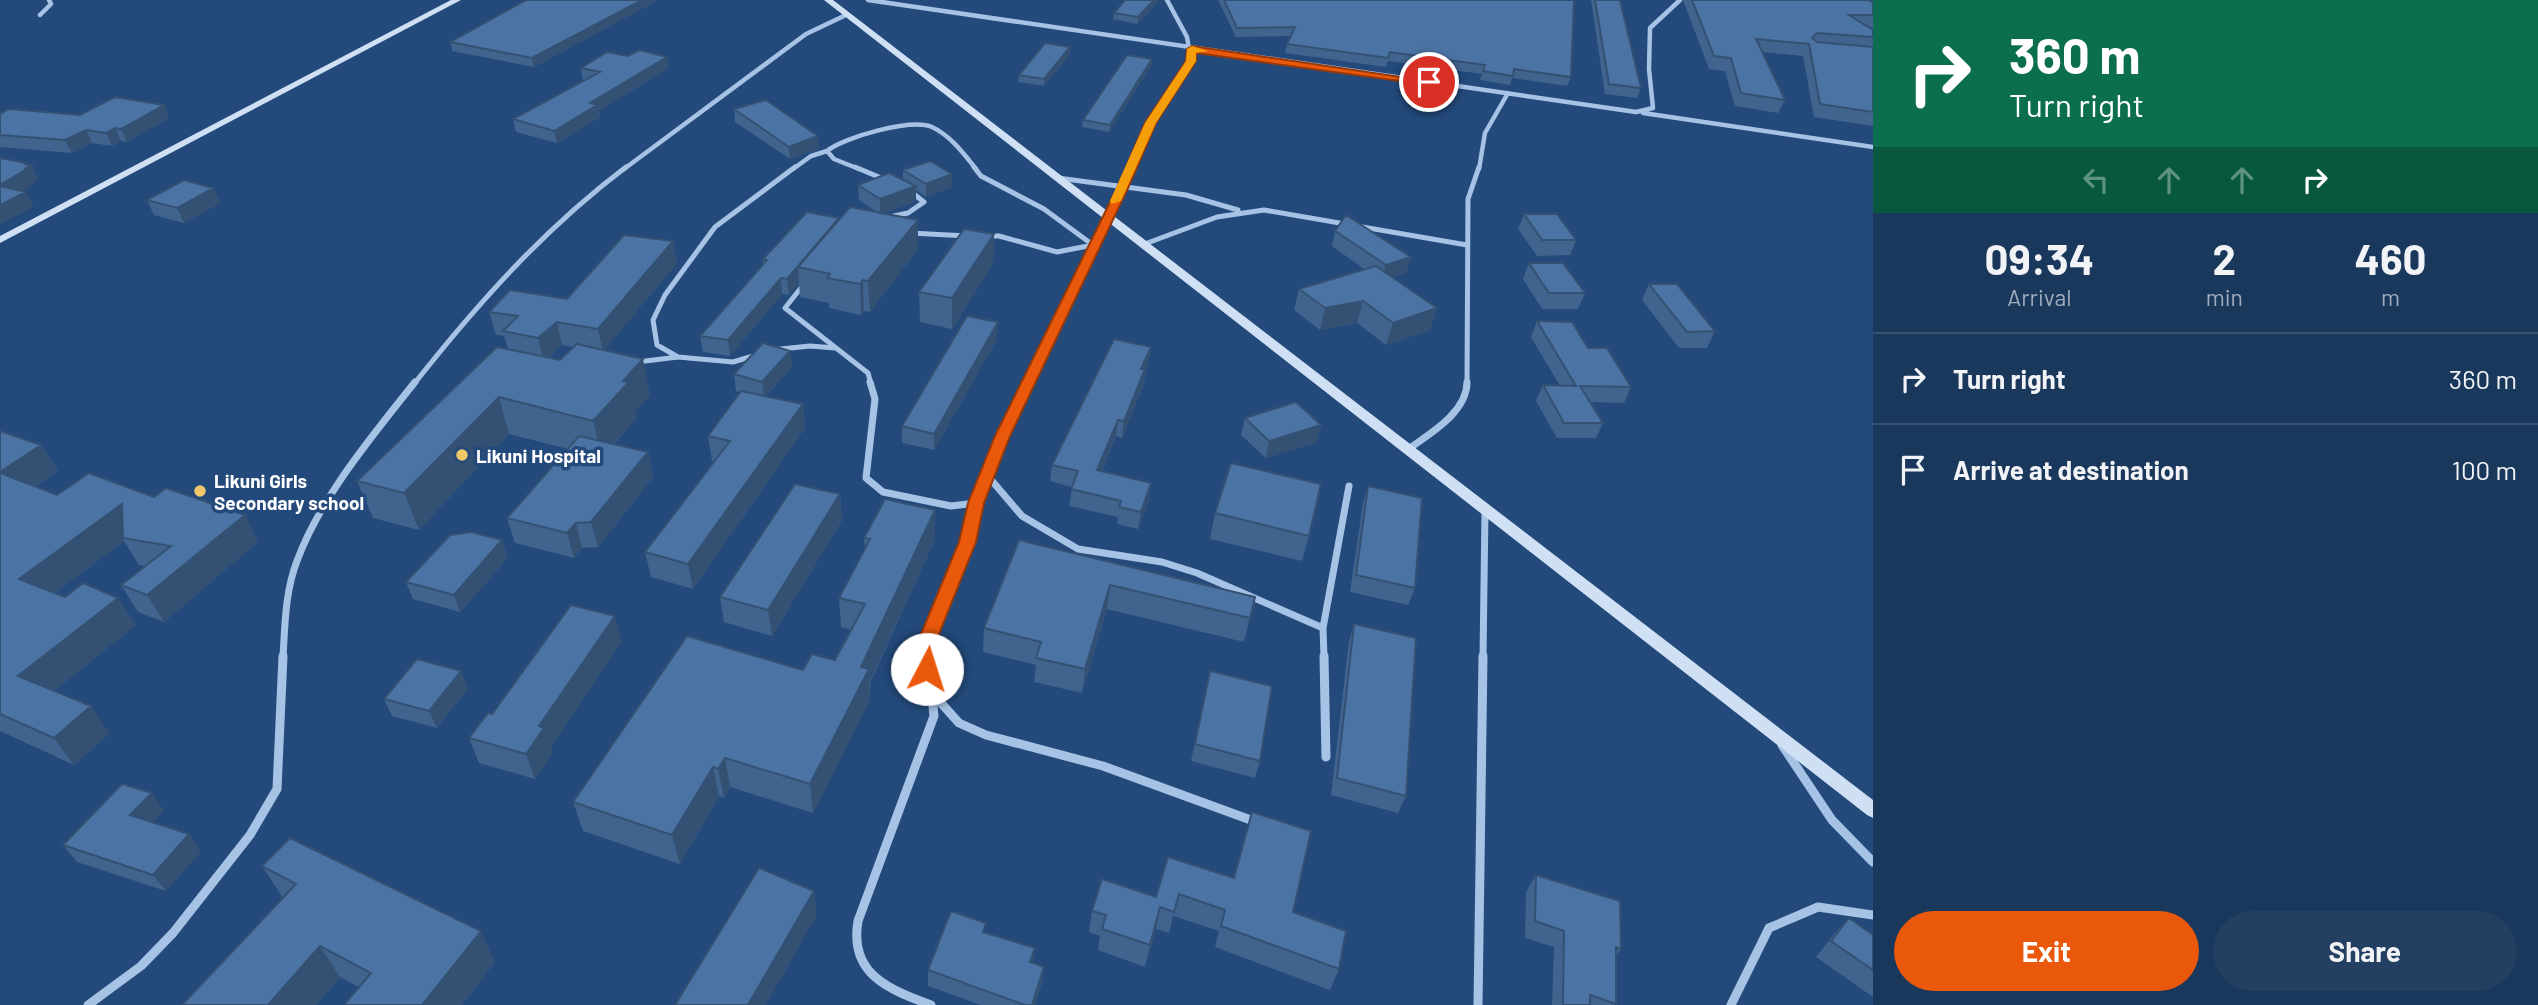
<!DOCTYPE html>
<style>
body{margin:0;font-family:Barlow,sans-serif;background:#233f62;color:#f1f3f6;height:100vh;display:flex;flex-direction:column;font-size:26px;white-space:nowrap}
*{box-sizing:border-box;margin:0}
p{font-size:23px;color:#9facbb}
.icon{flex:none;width:38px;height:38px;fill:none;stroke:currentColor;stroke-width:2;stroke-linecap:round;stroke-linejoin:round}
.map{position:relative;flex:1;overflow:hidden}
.drawer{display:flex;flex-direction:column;background:#1a385c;width:665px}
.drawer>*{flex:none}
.banner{background:#0b6e4f;color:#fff;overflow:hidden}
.pin{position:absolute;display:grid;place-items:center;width:60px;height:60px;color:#fff;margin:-30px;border:4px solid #fff;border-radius:50%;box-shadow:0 2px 7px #0007}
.me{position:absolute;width:77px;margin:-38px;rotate:5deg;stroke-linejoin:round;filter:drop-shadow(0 0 5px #0008)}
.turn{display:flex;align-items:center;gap:24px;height:147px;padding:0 21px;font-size:32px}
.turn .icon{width:91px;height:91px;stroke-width:2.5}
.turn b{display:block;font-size:49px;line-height:60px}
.lanes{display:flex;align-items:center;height:66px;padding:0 21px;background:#0003;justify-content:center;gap:35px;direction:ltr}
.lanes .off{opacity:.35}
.eta{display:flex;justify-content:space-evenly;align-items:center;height:119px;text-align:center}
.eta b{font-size:42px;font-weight:700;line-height:49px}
.cta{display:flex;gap:14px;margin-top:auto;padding:14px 21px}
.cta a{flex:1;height:80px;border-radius:42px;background:#ea580c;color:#fff;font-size:28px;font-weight:700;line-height:80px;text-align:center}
.cta a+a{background:#233f62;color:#f1f3f6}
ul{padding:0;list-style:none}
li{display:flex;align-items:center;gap:21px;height:91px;padding:0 21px;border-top:2px solid #385272}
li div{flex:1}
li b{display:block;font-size:26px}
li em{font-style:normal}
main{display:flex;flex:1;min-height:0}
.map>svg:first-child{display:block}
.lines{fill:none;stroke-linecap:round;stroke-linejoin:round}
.street-far3{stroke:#a6c3e5;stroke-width:4.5}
.street-far2{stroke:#a6c3e5;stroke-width:5}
.street-far1{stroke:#a6c3e5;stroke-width:7}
.street{stroke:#a6c3e5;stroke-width:9}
.secondary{fill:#cfe0f5;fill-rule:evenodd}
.wall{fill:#40648d;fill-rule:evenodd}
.shaded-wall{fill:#345173}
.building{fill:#4b74a4;stroke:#345173;stroke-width:2}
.route{fill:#ea580c;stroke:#983908;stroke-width:2}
.slow{fill:#f59e0b}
.poi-dot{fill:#f0c869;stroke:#234a7b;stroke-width:2.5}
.labels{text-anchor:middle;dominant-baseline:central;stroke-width:7;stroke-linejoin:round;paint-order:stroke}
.poi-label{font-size:19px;font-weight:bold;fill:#fff;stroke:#234a7b;text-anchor:start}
</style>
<main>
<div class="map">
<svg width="1873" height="1005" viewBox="0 0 1873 1005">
<rect width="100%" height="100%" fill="#234a7b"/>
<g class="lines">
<path class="street-far3" d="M868,0L1636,112L1653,108L1649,69L1650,28L1680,0
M40,15L51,4L49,0
M1643,113L1873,147
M624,169L806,34L846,15
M793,169L811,156L827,151
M859,169L834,159L827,151C844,137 912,118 932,127C951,136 964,154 976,169
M1131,169L1150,123L1191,61L1187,37L1167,0
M1479,169L1485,133L1508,93"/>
<path class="street-far2" d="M855,167L886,180
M974,167L981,176L1044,209L1093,245
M1058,178L1186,195L1238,210
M889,217L908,213L924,202L910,191
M910,233L968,236
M987,236H999L1057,252L1093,245
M1142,245L1217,217L1264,210L1467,245
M804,284L785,308L868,373L871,384
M771,350L810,346L835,348
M678,357L657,345L653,320L665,295L715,227L795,167
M637,362L678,357L733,362L760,354
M414,384C477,304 544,229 626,167
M1028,384L1132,167
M1467,384L1468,199L1479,167"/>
<path class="street-far1" d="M870,382L875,399L866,478L883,492L951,506L976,503
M1407,450C1429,434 1467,413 1467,382
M987,475L1022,516L1078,549L1162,562L1197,573L1323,628
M283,657C285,625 285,592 297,561C320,498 373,435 415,382
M928,657L930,634L968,542L976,503L1029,382
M1324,657L1323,628L1349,486
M1483,657L1485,511"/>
<path class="street" d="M928,656L934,716L858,921C849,974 888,989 931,1005
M1324,656L1326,757
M933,694L959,723L986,735L1103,766L1259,823
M1782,745L1832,820L1873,862
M88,1005L141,966L173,933L250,835L277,789L283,656
M1478,1005L1483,656
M1731,1005L1769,928L1818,907L1873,915"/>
<path class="secondary" d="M451,0H461L0,243V236Z
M824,0H833L1873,800V818L1867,815Z"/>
</g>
<path class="wall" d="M658,0L534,67L452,51L450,42Z
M1218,0H1574L1571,77L1567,86L1512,78L1510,85L1480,80L1482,74L1388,61L1386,67L1285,53L1287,44L1291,36L1236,37Z
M1591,0H1620L1641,88L1637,98L1605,94Z
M1683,0H1868L1873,2V27H1868L1873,30V126L1814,117L1803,56L1762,52L1785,100L1778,113L1735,106L1725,71L1709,69Z
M1158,2L1137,24L1113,19L1114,13Z
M1070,54L1044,86L1018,82L1019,75Z
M628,56L667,57L668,68L599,111L600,117L557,143L516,132L513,119L585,80H583L581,68Z
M1152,59L1151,66L1109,132L1082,127L1083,120Z
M164,105L169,118L127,142L121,141L112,146L92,143L72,153L0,147V114L80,115Z
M734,109L819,149L790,159L735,122Z
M903,170L952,174V187L926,197L916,190V201L883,213L918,220V249L870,312L864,311L861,315L829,308V303L800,297L799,283L789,295L782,294L730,356L703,352L700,336L763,264V259L839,220L877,212L859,200L858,185L903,180Z
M213,188L220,203L184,223L154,215L147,200Z
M1524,214L1576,240L1570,255L1537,256L1518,229Z
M1335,231L1411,257L1406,273L1393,277L1437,308L1430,330L1386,345L1357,323L1320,330L1294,310L1299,289L1364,269L1332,246Z
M994,234L993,264L952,329L920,322L919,292Z
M673,241L677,263L604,350L650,395L635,412L636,419L614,444L648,452L653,477L598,547L582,548L574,558L515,543L507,518L568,449L509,434L419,530L373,518L357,481L508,349L504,336L496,335L489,312L567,299ZM562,345L573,347L560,360L548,358Z
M1529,263L1585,293L1578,309H1542L1523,279Z
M1649,284L1715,331L1707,348H1679L1642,300Z
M1537,321L1588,348L1631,387L1624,403L1590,402L1603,423L1596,438H1557L1536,401L1543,385L1560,386L1531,337Z
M997,339L934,450L902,443V426Z
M1151,347L1143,386L1122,438L1116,436L1102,471L1151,483L1149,500L1138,529L1117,524L1118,517L1069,506L1072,487L1050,481L1052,465Z
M792,367L766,396L803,404L805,428L693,589L651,577L645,552L715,461H712L708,436L740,392L736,391L734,374Z
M1245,418L1321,425L1317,442L1266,458L1241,435Z
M0,431L41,445L58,471L35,487L57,495L154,497L245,515L258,542L164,622L138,612L121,585L145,566L139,565L124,541L55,593L65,597L118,598L136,625L54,691L110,733L74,765L0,731Z
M1368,486L1415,588L1408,605L1350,592L1363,503Z
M840,494L842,520L772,636L724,622L720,597Z
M1215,513L1309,536L1302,561L1210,539Z
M864,538L935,539L870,683V699L813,813L730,787L724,798L719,796L680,864L583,831L573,802L803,670L835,660L851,630L841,627L839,598L865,549Z
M502,540L508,558L460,612L413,599L406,582Z
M1019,540L1255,597L1244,642L1107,609L1082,693L1034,682L1036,665L983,652L984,628Z
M1354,624L1406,796L1398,813L1331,795L1349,641Z
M622,641L551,747L553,753L535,779L479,763L469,738L492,714Z
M1210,671L1260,761L1255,778L1191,761Z
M468,688L437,728L392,716L384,699Z
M164,810L152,822L189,834L201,851L166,891L77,862L63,845Z
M1252,812L1293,912L1339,969L1330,990L1215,947L1219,931L1173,916L1169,933L1156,929L1145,967L1098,950L1100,936L1089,932L1092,911L1156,897L1233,878Z
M262,866L495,962L462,1005H344L359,987L340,977L316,1005H182L283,898Z
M1536,875L1621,949L1616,956L1615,1005H1552L1554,947L1525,938L1526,892Z
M1849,918L1873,935V997L1816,957L1834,934Z
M986,933L1033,964L1044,967L1042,983L1035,1005H981L928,986V970Z"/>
<path class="shaded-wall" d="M642,0H658L534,67L532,58Z
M1154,0H1158V2L1137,24L1138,17Z
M1070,47V54L1044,86V79Z
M667,57L668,68L599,111L600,117L557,143L554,131L590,103Z
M1152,59L1151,66L1109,132L1110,125Z
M164,105L169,118L127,142L121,129Z
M115,128L121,141L112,146L106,133Z
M86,130L92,143L72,153L65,140Z
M818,136L819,149L790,159L789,147Z
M27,163L29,167L32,165L39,180L34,182L35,184L7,200L0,188V185Z
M952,174V187L926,197V184Z
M916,186V201L880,214V199Z
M213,188L220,203L184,223L177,208Z
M26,192L34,207L0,224V205Z
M839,218L798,267L799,283L789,295L787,279Z
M918,220V249L870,312L868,281Z
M994,234L993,264L952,329V298Z
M673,241L677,263L603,352L598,329Z
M1411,257L1406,273L1381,281L1386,265Z
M781,278L782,294L730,356L728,340Z
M863,280L864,311L861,315L860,284Z
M1363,301L1357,323L1320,330L1325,308Z
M1437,308L1430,330L1386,345L1393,323Z
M557,322L562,345L544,361L538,338Z
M998,322L997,339L934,450V434Z
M1151,347L1143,386L1122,438L1124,421L1141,369Z
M790,351L792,367L764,398L762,382Z
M643,359L650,395L635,412L636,419L602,457L593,421L623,381Z
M499,397L509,434L419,530L404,493Z
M803,404L805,428L693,589L688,564Z
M1118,420L1116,436L1095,487L1097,470Z
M1321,425L1317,442L1266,458L1269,441Z
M41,445L58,471L16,499L0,475V472Z
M648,452L653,477L598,547L591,522Z
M1151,483L1149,500L1138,529L1141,512Z
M840,494L842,520L772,636L768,610Z
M122,504L123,538L124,541L38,606L19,579Z
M935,510V539L869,683L870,699L813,813L810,784L861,667Z
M245,515L258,542L164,622L147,595Z
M576,523L582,548L574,558L567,533Z
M502,540L508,558L460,612L454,595Z
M1110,585L1107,609L1082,693L1085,669Z
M118,598L136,625L39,703L18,676Z
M615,616L622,641L551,747L553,753L535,779L526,754L539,726Z
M461,671L468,688L437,728L429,711Z
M91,706L110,733L74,765L54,738Z
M725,758L730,787L724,798L718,769Z
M713,767L719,796L680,864L672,835Z
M152,793L164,810L143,832L130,815Z
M189,834L201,851L166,891L153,875Z
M814,891L817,915L766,1005H748Z
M1160,907L1156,929L1145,967L1150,945Z
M481,931L495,962L462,1005H422Z
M320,946L340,977L316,1005H268Z
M1035,948L1033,964L1030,962Z
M1044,967L1042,983L1035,1005H1032Z"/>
<path class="building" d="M526,0H642L532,58L450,42Z
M1125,0H1154L1138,17L1114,13Z
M1224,0H1574L1571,77L1514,69L1513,76L1483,71L1485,65L1390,52L1388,58L1287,44L1295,27L1237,28Z
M1595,0H1620L1641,88L1609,84Z
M1692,0H1868L1873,2V15H1849L1873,30V37L1817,33L1812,38L1817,42L1873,47V112L1820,104L1809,44L1756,39L1785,100L1741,93L1731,58L1714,56Z
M1045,43L1070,47L1044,79L1019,75Z
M639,50L667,57L590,103L597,105L554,131L513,119L600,72L581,68L607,52L628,56Z
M1127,55L1152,59L1110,125L1083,120Z
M115,97L164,105L121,129L115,128L106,133L86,130L65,140L0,135V114L9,109L80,115Z
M766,100L818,136L789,147L734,109Z
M0,158L27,163L24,164L32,165L24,169H27L0,185Z
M930,161L952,174L926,184L903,170Z
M889,173L916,186L880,199L858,185Z
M184,180L213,188L177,208L147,200Z
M0,186L26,192L0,205Z
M850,207L918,220L868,281L863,280L860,284L827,278L830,274L798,267Z
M807,212L839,218L787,279L781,278L728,340L700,336L767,260L763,259Z
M1524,214H1557L1576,240H1542Z
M1346,215L1411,257L1386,265L1335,231Z
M964,229L994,234L952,298L919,292Z
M624,235L673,241L598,329L557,322L538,338L503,331L518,316L489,312L510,290L567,299Z
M1529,263H1563L1585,293H1549Z
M1376,266L1437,308L1393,323L1363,301L1325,308L1299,289Z
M1649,284H1677L1715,331L1687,332Z
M967,316L998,322L934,434L902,426Z
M1537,321L1572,322L1588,348H1607L1631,387L1580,386L1603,423H1564L1543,385L1576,386Z
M1114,339L1151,347L1141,369H1145L1124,421L1118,420L1097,470L1151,483L1141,512L1119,507L1121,501L1071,489L1078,471L1052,465Z
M763,343L790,351L762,382L734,374Z
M577,344L643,359L623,381L629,382L593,421L499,397L404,493L357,481L497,347L560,360Z
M741,391L803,404L688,564L645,552L730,441L708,436Z
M1296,402L1321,425L1269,441L1245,418Z
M0,431L41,445L0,472Z
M579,436L648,452L591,522L576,523L567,533L507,518Z
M1231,463L1321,484L1309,536L1215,513Z
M0,473L57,495L89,473L154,497L166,488L245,515L147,595L121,585L171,546L123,538L122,504L19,579L65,597L83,583L118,598L18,676L91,706L54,738L0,714Z
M795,484L840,494L768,610L720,597Z
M1368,486L1422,498L1415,588L1356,575Z
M885,499L935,510L861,667L869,669L810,784L725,758L718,769L713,767L672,835L573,802L687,636L803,670L812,654L835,660L865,604L839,598L870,539L864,538Z
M471,532L502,540L454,595L406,582L450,535Z
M1019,540L1255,597L1250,618L1110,585L1085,669L1036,658L1041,642L984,628Z
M571,605L615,616L539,726L544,728L526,754L469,738L488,713L492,714Z
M1354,624L1416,638L1406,796L1337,778Z
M417,659L461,671L429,711L384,699Z
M1210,671L1272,686L1260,761L1195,744Z
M122,784L152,793L130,815L189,834L153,875L63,845Z
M1252,812L1311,831L1293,912L1346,931L1339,969L1221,926L1225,910L1179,894L1174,912L1160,907L1150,945L1102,929L1106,915L1092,911L1102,879L1156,897L1168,857L1234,878Z
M290,838L481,931L422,1005H344L371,973L320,946L268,1005H182L296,884L262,866Z
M759,868L814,891L748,1005H675Z
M1536,875L1620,901L1621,949L1616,947V1004L1590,995V1005H1563L1564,931L1535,921Z
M951,911L986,923L983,932L1035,948L1030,962L1044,967L1032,1005H1025L928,970Z
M1849,918L1873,935V970L1831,941Z"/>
<path class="route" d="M1192,46L1434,82L1429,85L1196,53V61L1156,123L1128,188L1010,436L984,503L976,542L939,634L936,669L934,674H921L918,669L921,634L959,542L968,503L995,436L1117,188L1145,123L1186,61L1187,49Z"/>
<path class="slow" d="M1192,46L1208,51L1196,53V61L1156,123L1121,201L1111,204L1110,201L1145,123L1186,61L1187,49Z"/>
<g class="poi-dot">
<circle cx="462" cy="455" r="7"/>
<circle cx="200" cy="491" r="7"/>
</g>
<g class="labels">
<g class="poi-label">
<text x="476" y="455">Likuni Hospital</text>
<text x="214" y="480">Likuni Girls<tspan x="214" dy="22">Secondary school</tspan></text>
</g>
</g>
</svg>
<div class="pin" style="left:1429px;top:82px;background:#d93025"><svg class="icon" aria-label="arrive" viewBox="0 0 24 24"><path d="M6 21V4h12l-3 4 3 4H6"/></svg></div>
<svg class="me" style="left:927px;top:669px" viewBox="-20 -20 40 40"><circle r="19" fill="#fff"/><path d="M0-13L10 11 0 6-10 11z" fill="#ea580c"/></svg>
</div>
<section class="drawer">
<div class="banner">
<div class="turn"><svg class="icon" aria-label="right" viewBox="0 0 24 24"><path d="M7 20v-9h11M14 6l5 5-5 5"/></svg><div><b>360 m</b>Turn right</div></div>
<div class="lanes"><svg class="icon off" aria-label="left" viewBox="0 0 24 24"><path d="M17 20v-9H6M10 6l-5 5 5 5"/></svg><svg class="icon off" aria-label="ahead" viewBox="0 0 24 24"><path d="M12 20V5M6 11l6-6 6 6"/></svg><svg class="icon off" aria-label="ahead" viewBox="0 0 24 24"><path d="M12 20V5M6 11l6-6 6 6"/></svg><svg class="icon" aria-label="right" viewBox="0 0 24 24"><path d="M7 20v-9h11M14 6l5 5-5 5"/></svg></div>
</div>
<div class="eta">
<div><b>09:34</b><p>Arrival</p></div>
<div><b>2</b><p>min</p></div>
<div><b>460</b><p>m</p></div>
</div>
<ul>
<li><svg class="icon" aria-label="right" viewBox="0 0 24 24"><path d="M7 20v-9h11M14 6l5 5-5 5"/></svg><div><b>Turn right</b></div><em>360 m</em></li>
<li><svg class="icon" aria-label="arrive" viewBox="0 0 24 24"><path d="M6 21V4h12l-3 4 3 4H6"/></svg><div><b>Arrive at destination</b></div><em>100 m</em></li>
</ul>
<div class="cta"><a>Exit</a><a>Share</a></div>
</section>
</main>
